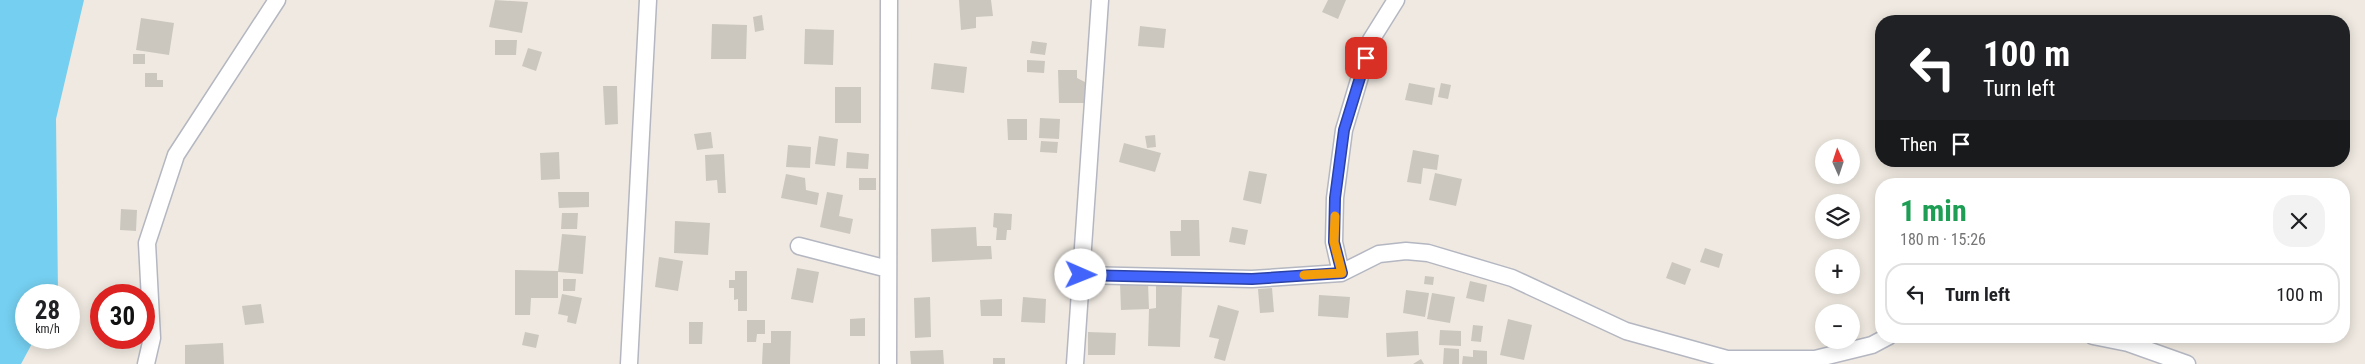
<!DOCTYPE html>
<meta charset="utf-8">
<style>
body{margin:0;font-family:"Roboto Condensed",sans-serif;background:#f2f2f2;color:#202124;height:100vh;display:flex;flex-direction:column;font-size:19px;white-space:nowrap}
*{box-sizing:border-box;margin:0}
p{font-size:16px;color:#757577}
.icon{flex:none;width:28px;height:28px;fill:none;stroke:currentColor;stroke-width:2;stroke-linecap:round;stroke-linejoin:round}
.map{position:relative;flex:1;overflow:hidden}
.details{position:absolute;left:1875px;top:178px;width:475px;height:165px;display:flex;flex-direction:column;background:#fff;border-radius:20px;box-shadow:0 2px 12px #0003}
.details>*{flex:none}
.hud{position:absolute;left:1875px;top:15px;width:475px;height:152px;border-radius:20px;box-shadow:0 2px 12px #0003;background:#202124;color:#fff;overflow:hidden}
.needle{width:32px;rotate:357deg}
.controls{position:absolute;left:1815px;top:139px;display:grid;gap:10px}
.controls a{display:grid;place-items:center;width:45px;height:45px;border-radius:50%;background:#fff;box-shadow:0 2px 12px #0003;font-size:25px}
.speed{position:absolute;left:15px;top:284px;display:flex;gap:10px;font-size:25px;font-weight:700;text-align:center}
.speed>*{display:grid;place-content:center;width:65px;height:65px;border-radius:50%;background:#fff;box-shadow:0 2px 12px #0003;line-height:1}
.speed small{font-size:12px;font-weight:400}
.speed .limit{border:8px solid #d22;background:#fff;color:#111}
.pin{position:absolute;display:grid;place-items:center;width:42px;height:42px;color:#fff;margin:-21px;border-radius:10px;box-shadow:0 2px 8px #0006}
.me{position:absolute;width:55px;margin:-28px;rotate:91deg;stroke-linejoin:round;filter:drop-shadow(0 0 4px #0008)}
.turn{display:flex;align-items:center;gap:18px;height:105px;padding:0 25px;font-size:22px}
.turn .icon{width:65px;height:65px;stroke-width:2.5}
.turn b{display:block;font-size:35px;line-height:42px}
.then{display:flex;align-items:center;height:48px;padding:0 25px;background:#0003;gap:10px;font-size:19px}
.round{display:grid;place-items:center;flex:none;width:52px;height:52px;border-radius:20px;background:#f2f2f2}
.overview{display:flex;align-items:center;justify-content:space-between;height:85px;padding:0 25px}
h1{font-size:30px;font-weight:700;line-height:38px;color:#1e9e55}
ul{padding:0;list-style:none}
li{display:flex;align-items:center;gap:15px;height:62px;margin:0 10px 8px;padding:0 15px;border:2px solid #e0e0e0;border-radius:20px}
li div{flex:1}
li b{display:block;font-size:19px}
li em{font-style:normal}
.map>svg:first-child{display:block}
.water{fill:#75cff0}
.building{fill:#cbc7bf}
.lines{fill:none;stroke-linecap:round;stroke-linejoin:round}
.street-casing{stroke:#b4b7c1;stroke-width:19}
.street{stroke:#fff;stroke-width:16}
.route-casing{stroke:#2b41a3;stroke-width:12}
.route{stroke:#4264fb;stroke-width:9}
.slow{stroke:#f59e0b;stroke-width:9}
</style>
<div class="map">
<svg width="2365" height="364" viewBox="0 0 2365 364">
<rect width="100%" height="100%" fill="#efe9e1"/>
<path class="water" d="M0,0H84L56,119L58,295H26V338H35L21,364H0Z"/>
<path class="building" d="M495,0L528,2L522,33L489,27Z
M959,0H991L993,16L976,17V28L961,30Z
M1328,0H1346L1338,19L1322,12Z
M762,15L764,30L755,32L753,17Z
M141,18L174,23L169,55L136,50Z
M712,24L747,25L746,59H711Z
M1140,26L1166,29L1164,48L1138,46Z
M805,29L834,30L833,65L804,64Z
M495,40H517L516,55H495Z
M1032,41L1047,43L1045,55L1030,53Z
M528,48L542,52L536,71L522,66Z
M133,54H145V64H133Z
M1027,60L1045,61L1044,73L1027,72Z
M934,63L967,67L964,93L931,89Z
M1058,70H1077V78L1087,83L1086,103H1059Z
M145,73H157V80H163V87H145Z
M1409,83L1435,88L1432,105L1405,100Z
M1441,83L1451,85L1448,99L1438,97Z
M603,86H617L618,124L605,125Z
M835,87H861V123H835Z
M1040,118L1060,119L1059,139L1039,138Z
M1007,119H1027V140H1008Z
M711,132L713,148L697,150L694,134Z
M1155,135L1156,147L1147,148L1145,136Z
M819,136L838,139L835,166L815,164Z
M1041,141L1058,142L1057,153L1040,152Z
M1124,143L1161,153L1155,172L1119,162Z
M788,145L811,147L810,168L786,167Z
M1413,150L1439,155L1437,170L1423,168L1421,184L1407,182Z
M559,152L560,179L541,180L540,153Z
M847,152L869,154L868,169L846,168Z
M724,154L726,193H718L717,180L706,181L705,155Z
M1249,171L1267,174L1261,204L1243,200Z
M1435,173L1462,179L1456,206L1429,200Z
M786,174L805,178L806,190L819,193L817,205L781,198Z
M859,178H876V190H859Z
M558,192H589V207L559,208Z
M827,192L843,195L839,216L853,219L850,234L820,227Z
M121,209L137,210L136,231L120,230Z
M562,213H578L577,229H561Z
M994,213L1012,214L1011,230H1007L1006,240H996L997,228L993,227Z
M1181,220H1199L1200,256H1171L1170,231H1181Z
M675,221L710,223L708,255L674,253Z
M976,227L977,246H991L992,259L932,262L931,229Z
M1232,227L1248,230L1245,245L1229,242Z
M562,234L586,236L583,274L558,272Z
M1705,248L1723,254L1719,268L1700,262Z
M659,257L683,261L678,291L655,287Z
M1672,262L1691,269L1685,285L1666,278Z
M797,268L819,272L813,303L791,299Z
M515,270L558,271V298H531L530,315H515Z
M735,271H747V311H738V299L734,300V288H729V280H735Z
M1425,276L1434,277L1433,285L1424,284Z
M563,279H576L575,291H563Z
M1470,281L1487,285L1484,302L1466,298Z
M1148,283L1149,309L1156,308V285L1182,286L1180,347L1148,346L1149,309L1121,310L1120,284Z
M1272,288L1274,312L1260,313L1258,289Z
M1406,290L1429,293L1425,317L1403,313Z
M1432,293L1455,297L1450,323L1427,319Z
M562,294L582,298L576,324L567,322L568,316L558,314Z
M1319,295L1350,297L1348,318L1318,316Z
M930,297L931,337L915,338L914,298Z
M1023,297L1046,299L1045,323L1021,322Z
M1002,299V316H981L980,300Z
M261,304L264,323L245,325L242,306Z
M1218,305L1239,311L1225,361L1214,358L1219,339L1209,337Z
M865,318V336H850V319Z
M1508,319L1532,325L1524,360L1500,355Z
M747,320H765V334H757L756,342H747Z
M689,322H703L702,344H689Z
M1473,325L1483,326L1481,342L1471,341Z
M1440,330L1461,331V346L1439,345Z
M771,331H791L790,364H762L763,343H771Z
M1418,331L1419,355L1387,357L1386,333Z
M525,332L539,335L536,348L522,345Z
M1088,332L1116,333L1115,355H1088Z
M223,343L224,364H185V345Z
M1444,348L1459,349V364H1443Z
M943,350L944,364H911L910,351Z
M1473,350L1487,351V364H1462L1463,356L1473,357Z
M993,358H1005V364H993Z
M1421,359L1424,364H1413Z"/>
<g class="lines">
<defs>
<path id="street" d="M799,246L888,269
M1341,273L1334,242L1335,198L1344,130L1371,40L1396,0
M1081,275L1252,279L1341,273L1379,254L1406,251L1428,253L1512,278L1626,331L1727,359H1815L1872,345L1889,336
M2093,336L2128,343L2187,364
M146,364L152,338L147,243L176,155L277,0
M629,364L648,0
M888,364L889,0
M1075,364L1100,0"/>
</defs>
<use href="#street" class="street-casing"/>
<use href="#street" class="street"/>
</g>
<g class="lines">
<defs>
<path id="route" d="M1081,275L1252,279L1342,273L1334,242L1335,198L1344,130L1366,58"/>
</defs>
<use href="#route" class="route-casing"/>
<use href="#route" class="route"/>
<path class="slow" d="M1304,275L1342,273L1334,242L1335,216"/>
</g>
</svg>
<div class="controls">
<a><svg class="needle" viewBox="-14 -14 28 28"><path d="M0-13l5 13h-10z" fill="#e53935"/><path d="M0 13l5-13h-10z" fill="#757577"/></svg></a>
<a><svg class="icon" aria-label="layers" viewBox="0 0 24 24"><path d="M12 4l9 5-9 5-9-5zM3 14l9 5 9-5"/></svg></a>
<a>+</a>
<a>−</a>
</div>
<div class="speed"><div>28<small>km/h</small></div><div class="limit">30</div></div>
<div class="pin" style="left:1366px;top:58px;background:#d93025"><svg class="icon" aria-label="arrive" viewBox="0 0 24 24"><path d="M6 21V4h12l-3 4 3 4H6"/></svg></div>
<svg class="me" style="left:1081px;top:275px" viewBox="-20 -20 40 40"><circle r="19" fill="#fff"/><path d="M0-13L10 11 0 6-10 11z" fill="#4264fb"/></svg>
<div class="hud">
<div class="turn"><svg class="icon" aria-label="left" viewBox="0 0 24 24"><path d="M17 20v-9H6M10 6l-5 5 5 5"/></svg><div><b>100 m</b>Turn left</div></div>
<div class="then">Then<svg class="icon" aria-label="arrive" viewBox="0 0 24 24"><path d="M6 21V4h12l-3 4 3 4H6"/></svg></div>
</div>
<section class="details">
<div class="overview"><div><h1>1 min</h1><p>180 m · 15:26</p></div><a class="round"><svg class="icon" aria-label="close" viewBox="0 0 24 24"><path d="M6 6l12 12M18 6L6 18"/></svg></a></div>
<ul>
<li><svg class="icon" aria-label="left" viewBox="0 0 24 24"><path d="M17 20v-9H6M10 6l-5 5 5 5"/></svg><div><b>Turn left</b></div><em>100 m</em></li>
</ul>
</section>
</div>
